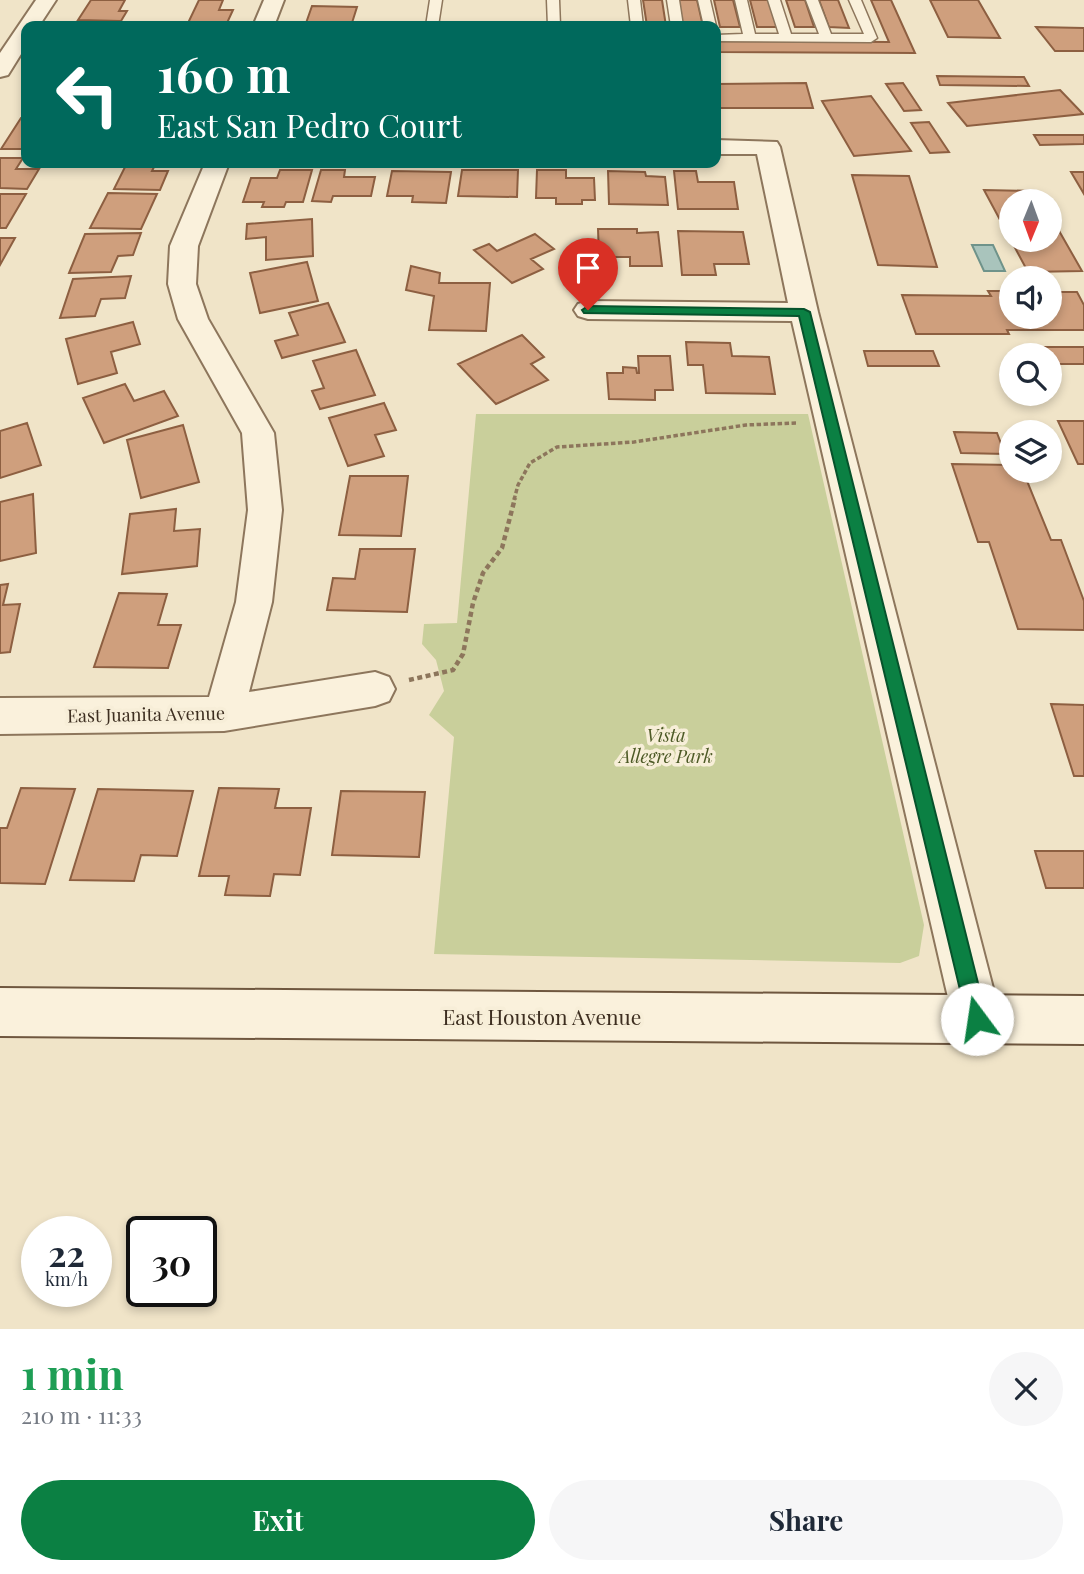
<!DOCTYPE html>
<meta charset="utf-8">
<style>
body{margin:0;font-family:"Playfair Display",serif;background:#f6f6f7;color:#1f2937;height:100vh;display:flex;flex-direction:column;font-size:26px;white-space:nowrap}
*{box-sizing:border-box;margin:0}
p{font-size:23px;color:#747a83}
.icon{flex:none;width:38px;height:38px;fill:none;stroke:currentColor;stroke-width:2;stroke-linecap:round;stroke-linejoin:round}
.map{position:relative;height:1329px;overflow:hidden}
.panel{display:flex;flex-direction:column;background:#fff;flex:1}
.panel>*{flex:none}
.guide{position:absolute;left:21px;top:21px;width:700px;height:147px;border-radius:14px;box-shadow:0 4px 10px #0003;background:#00695c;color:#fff;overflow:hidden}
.needle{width:46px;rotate:181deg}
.controls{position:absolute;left:999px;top:189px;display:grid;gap:14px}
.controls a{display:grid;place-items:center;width:63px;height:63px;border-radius:50%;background:#fff;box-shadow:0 4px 10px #0003;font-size:35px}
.speed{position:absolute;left:21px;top:1216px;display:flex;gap:14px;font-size:35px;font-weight:700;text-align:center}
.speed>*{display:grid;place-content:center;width:91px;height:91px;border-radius:50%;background:#fff;box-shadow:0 4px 10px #0003;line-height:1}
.speed small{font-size:18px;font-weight:400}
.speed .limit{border:4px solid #111;border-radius:10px;background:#fff;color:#111}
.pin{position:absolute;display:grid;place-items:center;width:60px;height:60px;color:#fff;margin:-72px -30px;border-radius:50% 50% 50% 0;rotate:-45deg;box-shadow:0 0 7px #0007}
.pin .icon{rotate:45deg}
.me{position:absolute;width:77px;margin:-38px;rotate:346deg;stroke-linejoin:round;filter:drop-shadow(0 0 5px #0008)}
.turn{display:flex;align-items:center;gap:24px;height:147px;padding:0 21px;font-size:32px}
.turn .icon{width:91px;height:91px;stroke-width:2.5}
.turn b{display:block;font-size:49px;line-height:60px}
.round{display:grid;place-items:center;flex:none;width:74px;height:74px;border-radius:37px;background:#f6f6f7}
.summary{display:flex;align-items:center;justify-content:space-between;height:119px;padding:0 21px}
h1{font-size:42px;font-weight:700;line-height:52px;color:#1e9e55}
.action{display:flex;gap:14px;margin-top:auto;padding:14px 21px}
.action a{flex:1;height:80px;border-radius:42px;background:#0b8043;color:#fff;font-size:28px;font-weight:700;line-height:80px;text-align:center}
.action a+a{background:#f6f6f7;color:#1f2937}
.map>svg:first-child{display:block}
.green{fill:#c9cf9b}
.water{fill:#a9c4bc;stroke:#6f938a;stroke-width:2}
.building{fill:#cf9f7d;stroke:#8d5f41;stroke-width:2}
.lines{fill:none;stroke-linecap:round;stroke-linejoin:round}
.lane-casing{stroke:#8d765c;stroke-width:3}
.street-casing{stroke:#8d765c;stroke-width:4}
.secondary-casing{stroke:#6f573f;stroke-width:4}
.path-far1{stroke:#8d765c;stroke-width:3.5;stroke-dasharray:4.5 2.5;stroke-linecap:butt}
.path{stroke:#8d765c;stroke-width:4.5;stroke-dasharray:5 3.5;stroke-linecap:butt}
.lane{fill:#faf1dc;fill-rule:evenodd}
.street{fill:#faf1dc;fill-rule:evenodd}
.secondary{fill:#faf1dc;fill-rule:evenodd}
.route{fill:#0b8043;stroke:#07532c;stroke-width:2}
.labels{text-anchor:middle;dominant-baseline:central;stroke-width:7;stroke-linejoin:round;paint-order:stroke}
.street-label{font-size:18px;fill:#3d2e20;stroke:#f7eed8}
.park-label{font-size:18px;font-style:italic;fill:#4d5a26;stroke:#f7eed8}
.near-street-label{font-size:21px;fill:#3d2e20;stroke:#f7eed8}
</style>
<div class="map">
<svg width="1084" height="1329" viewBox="0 0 1084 1329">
<rect width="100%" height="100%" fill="#f0e4c8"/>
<path class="green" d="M476,414H808L924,925L919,956L900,963L434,954L454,737L429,715L444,691L436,660L422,644L424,624L457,623Z"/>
<path class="water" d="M972,245H993L1005,271H984Z"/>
<path class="building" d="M91,0H125L119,11H127L121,21L78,20Z
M199,0H223L219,10H233L227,23H188Z
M643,0H662L666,26H647Z
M678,0H697L703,26H683Z
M714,0H733L740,27H720Z
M750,0H769L777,27H757Z
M786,0H805L814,27H795Z
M819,0H838L849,28L829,27Z
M871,0H891L915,53L716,52V41L889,42Z
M930,0H978L1000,38L948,37Z
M312,6L357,7L351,26H305Z
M1036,27L1084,28V51H1055Z
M937,76L1024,77L1029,86L940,85Z
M806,83L813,108H716V84Z
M903,83L921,110L904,111L886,84Z
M1060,90L1083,114L967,126L948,103Z
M871,96L911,151L854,156L822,101Z
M21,118H26V149H1Z
M929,122L949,152L930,153L911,123Z
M1034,135H1084V144L1040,145Z
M0,158H23L16,169H39L27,189L0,188Z
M127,163H156L152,171H168L160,190L114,189Z
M280,170H312L303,202H286L284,207H262L264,202H243L251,178H277Z
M321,170H345L344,177H375L371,196H333L331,202L312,201Z
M462,170H518L517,197L458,196Z
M537,170H566V178H594L595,200H582V204H556V198H536Z
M392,171L451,172L446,203L412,202L413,196H387Z
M608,171L645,172L646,176L665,177L668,205L609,204Z
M674,171H696L698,182H734L738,209H678Z
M1071,172H1084V194Z
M852,175L909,176L937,267L878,265Z
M984,190L1036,191L1042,201H1012V240H1050V215L1082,271L1028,272Z
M108,193L157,194L141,229L90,228Z
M0,194H26L6,228H0Z
M312,219L313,256L266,260V237L246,239L247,224Z
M598,229H637V233L658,232L662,266H630V257H599Z
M678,231L743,232L749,264H714L716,275H682Z
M141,233L133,255L118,256L111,272L69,273L85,234Z
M535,234L554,249L531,259L543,269L512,283L474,250L489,244L497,251Z
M0,238H15L0,265Z
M307,262L318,301L260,313L250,273Z
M411,266L440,273L439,283H490L486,331L429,330L434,296L406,290Z
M131,276L125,298L101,299L95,316L60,318L73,279Z
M988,291H1012V317H1050V292H1077L1084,305V330H1007L1009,334H916L902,295L991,296Z
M328,303L345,342L282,358L275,341L298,335L289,313Z
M133,322L140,344L111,352L117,373L78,384L66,339Z
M522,335L544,357L531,364L548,380L496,404L458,364Z
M686,342L730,343L732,356L769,357L775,394L706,393L703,365H688Z
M1019,347H1084V364H1050V355H1023Z
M356,350L375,395L320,409L312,391L324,388L313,361Z
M864,351H933L939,366H868Z
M638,356H670L673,390H655V400L609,399L607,373H623V367L636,368L637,373H639Z
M125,384L134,401L164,391L178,416L104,443L83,398Z
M384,403L396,430L375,435L384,456L348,466L329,418Z
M1058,421H1084V464H1078Z
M27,423L41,465L0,478V431Z
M183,425L199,482L141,498L127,440Z
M954,432L997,433L1005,454L961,453Z
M952,464L1012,465V471H1023L1051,540H1061L1084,601V630L1018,629L989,542H978Z
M350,476H408L401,536L339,535Z
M33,494L36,553L0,561V502Z
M176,509L174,531L200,529L197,566L122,574L130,514Z
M360,549H415L407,612L327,610L333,578L355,579Z
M8,584L3,605L20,604L10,652L0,653V585Z
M119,593L167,594L158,625H181L168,668L94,667Z
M1051,704L1084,705V776H1074Z
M21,788L75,789L45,884L0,883V828H7Z
M219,788L279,789L275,808H311L300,875L274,874L270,896L225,895L229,876H199Z
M98,789L193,791L177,856L141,855L134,881L70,880Z
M341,791L425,792L419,857L332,855Z
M1035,851H1084V888H1046Z"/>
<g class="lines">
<defs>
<path id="lane" d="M430,0H442L438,26H426Z
M547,0H559L560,26H548Z
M628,0H640L643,26H631Z
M667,0H679L683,26H671Z
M698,0H710L716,26H704Z
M735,0H747L755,34H779L768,0H780L791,34H819L806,0H818L831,34H864L849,0H861L877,38L871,42L716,41V35L743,34Z"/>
<path id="street" d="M36,0H56L39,26H26V46L8,75L0,77V53Z
M264,0H284L274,26H253Z
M716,140L777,142L780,147L818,312L1001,1019L994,1036L977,1043L960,1036L953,1019L792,321L588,319L578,316L574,310L578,304L588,301L788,303L757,154H716Z
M205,163H229L198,246L196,284L208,319L274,433L282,510L272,602L249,692L375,672L389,677L395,689L389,701L375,706L224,731L0,734V698L209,697L236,602L248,510L242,433L178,319L168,284L170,246Z"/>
<path id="secondary" d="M0,988L1084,996V1044L0,1036Z"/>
</defs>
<use href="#lane" class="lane-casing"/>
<use href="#street" class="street-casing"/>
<use href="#secondary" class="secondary-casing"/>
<path class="path-far1" d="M514,500L518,485L530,463L557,447L634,442L746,425L796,423"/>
<path class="path" d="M409,680L453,670L463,654L473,603L483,573L502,548L515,498"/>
<use href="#lane" class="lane"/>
<use href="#street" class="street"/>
<use href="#secondary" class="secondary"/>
</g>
<path class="route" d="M588,306L804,309L810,312L987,1019L984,1026L977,1029L970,1026L967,1019L799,316L584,313L582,310Z"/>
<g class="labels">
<g class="street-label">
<text transform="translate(146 714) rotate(-1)">East Juanita Avenue</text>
</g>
<g class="park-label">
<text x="666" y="735">Vista<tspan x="666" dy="21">Allegre Park</tspan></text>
</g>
<g class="near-street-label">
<text x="542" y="1016">East Houston Avenue</text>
</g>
</g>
</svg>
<div class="controls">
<a><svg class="needle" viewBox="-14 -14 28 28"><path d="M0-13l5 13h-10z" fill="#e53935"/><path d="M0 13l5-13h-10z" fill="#747a83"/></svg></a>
<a><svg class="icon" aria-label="sound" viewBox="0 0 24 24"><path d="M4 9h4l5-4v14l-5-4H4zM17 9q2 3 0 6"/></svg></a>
<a><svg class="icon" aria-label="search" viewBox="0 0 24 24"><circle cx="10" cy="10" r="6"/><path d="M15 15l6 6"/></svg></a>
<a><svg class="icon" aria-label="layers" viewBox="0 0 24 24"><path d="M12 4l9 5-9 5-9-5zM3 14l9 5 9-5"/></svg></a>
</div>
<div class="speed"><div>22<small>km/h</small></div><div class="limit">30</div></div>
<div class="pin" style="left:588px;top:310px;background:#d93025"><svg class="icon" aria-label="arrive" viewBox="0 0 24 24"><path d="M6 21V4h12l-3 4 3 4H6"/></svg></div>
<svg class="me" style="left:977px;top:1019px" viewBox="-20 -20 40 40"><circle r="19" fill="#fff"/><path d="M0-13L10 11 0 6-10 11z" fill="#0b8043"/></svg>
<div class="guide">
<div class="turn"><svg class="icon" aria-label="left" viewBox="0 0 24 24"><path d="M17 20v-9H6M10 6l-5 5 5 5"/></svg><div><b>160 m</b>East San Pedro Court</div></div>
</div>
</div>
<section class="panel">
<div class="summary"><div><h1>1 min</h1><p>210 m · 11:33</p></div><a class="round"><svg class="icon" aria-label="close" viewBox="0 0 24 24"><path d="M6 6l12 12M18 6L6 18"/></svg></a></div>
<div class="action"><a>Exit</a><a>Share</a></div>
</section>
